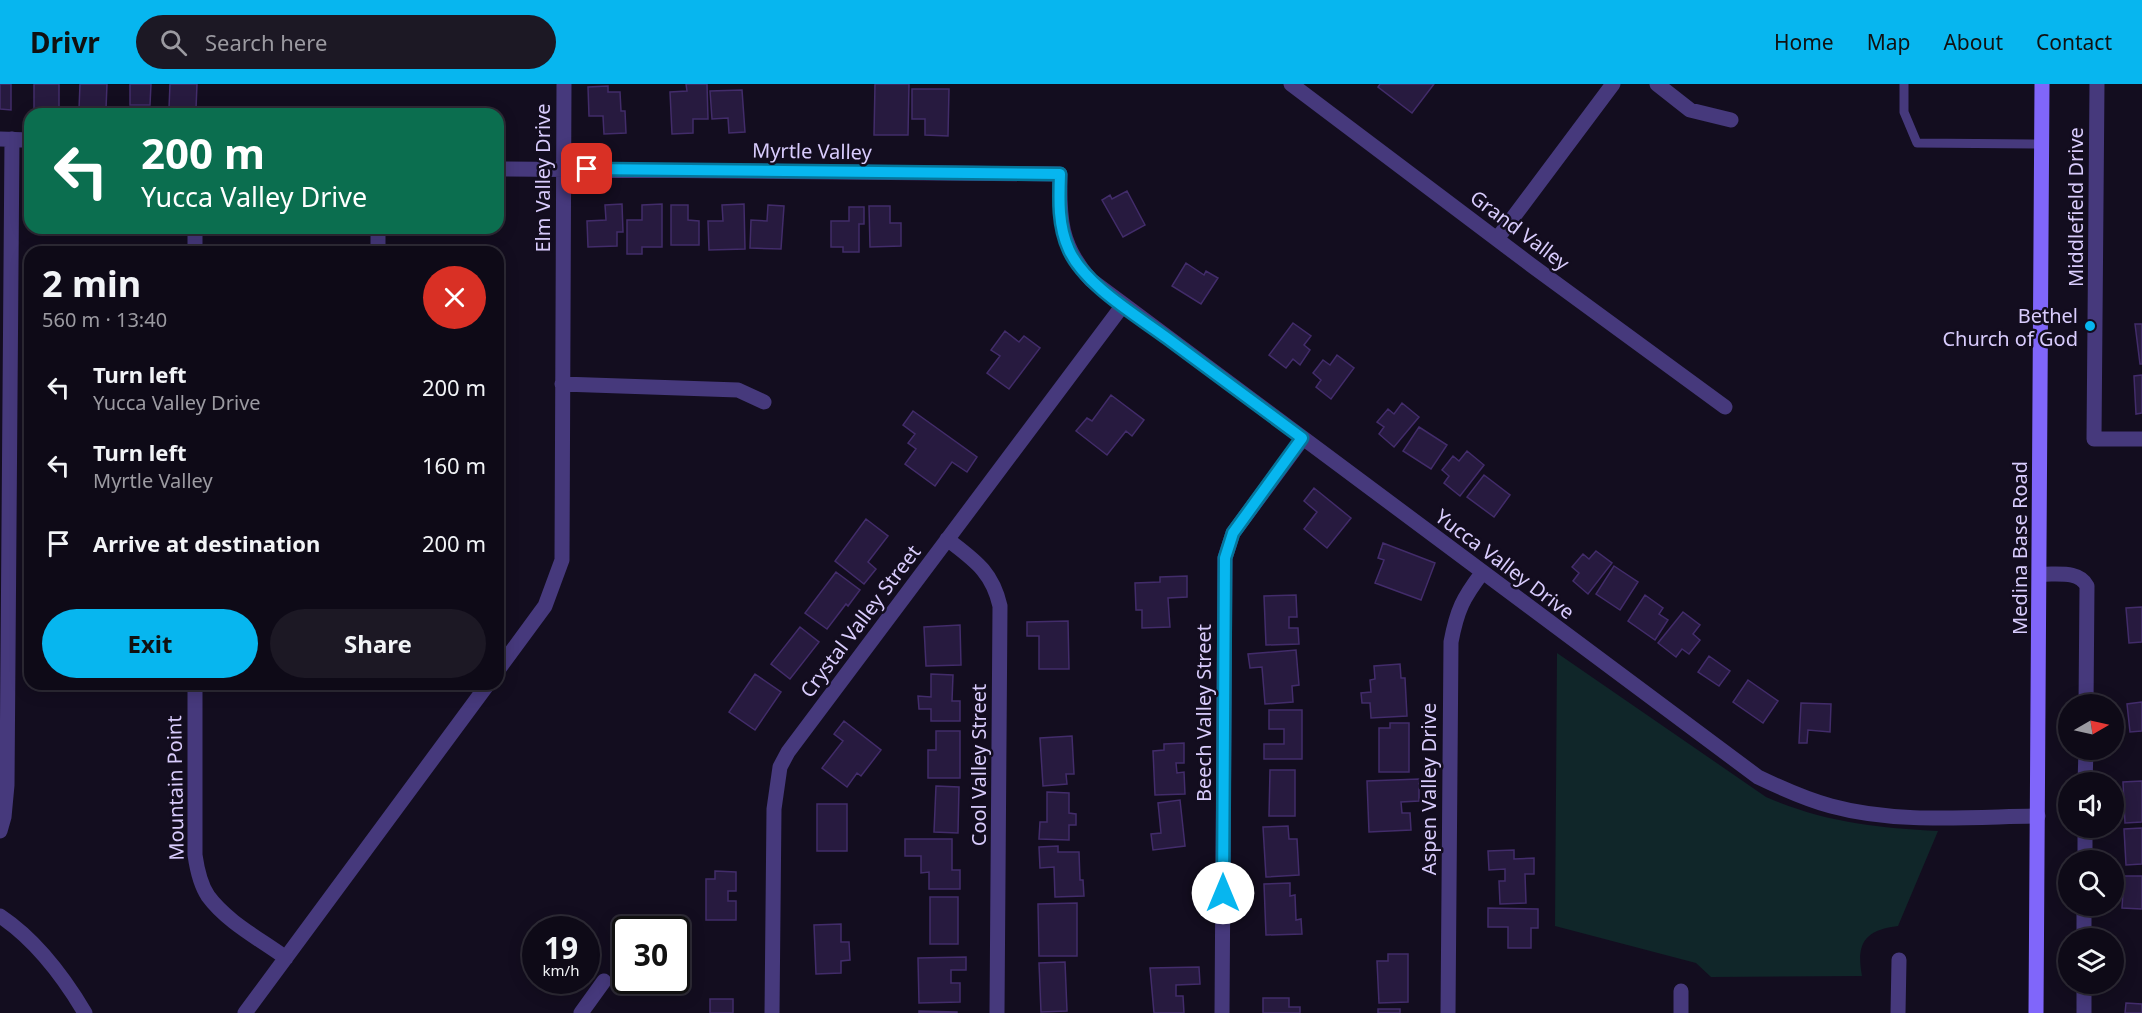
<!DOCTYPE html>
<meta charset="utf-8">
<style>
body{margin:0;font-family:"Noto Sans",sans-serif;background:#1c1824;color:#f1f3f6;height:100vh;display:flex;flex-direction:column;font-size:22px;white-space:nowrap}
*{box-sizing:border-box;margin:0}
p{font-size:20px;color:#9b9aa1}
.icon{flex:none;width:33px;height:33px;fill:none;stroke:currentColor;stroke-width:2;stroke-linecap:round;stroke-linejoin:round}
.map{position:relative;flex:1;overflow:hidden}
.side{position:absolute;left:24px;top:162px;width:480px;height:444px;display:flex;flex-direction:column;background:#0e0a17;border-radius:18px;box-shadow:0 3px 15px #0003,0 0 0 2px #2e2b36}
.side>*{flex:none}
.guide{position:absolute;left:24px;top:24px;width:480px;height:126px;border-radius:18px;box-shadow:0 3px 15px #0003,0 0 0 2px #2e2b36;background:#0b6e4f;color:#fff;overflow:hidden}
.needle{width:39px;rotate:81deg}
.fabs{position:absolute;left:2058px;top:610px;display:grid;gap:12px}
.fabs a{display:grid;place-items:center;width:66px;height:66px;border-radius:50%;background:#0e0a17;box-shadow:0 3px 15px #0003,0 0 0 2px #2e2b36;font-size:30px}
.speed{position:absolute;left:522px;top:832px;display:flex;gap:12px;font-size:30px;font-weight:700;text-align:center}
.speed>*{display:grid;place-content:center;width:78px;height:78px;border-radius:50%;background:#0e0a17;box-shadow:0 3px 15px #0003,0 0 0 2px #2e2b36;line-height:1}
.speed small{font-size:15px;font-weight:400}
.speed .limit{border:3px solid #111;border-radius:9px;background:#fff;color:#111}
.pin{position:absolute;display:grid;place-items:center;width:51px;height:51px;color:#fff;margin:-26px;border-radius:12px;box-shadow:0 3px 9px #0006}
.me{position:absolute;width:66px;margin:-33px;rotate:0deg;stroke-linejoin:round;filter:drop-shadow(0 0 4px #0008)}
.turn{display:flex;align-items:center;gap:21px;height:126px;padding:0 18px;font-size:27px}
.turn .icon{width:78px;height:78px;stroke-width:2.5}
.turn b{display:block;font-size:42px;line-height:51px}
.round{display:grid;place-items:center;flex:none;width:63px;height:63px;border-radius:32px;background:#1c1824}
.head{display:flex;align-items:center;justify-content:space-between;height:102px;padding:0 18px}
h1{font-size:36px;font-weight:700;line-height:45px}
.primary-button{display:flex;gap:12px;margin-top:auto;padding:12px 18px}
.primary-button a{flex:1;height:69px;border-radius:36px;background:#07b6ef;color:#111;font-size:24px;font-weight:700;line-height:69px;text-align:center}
.primary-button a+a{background:#1c1824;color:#f1f3f6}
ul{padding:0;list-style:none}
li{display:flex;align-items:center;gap:18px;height:78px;padding:0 18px}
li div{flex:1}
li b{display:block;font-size:22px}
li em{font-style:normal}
header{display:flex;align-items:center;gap:36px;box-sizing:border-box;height:84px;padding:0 30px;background:#07b6ef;color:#111}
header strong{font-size:28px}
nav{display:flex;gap:33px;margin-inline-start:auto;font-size:21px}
.search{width:420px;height:54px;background:#1c1824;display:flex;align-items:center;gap:15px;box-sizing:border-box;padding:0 21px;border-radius:33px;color:#9b9aa1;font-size:22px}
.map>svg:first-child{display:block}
.green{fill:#102629}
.building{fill:#271a3f;stroke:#422c6a;stroke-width:1.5}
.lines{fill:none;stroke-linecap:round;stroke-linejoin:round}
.lane{stroke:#46397c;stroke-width:9}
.street{stroke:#46397c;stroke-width:15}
.secondary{stroke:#8066fa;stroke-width:15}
.route-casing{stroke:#05769b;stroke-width:15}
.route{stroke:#07b6ef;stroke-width:10}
.poi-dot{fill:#07b6ef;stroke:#130d1f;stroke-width:2}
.labels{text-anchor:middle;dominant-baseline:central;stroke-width:5;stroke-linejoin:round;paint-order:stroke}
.street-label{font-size:20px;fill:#d9ccfd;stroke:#130d1f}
.poi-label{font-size:20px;fill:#d9ccfd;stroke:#130d1f;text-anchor:end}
</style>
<header>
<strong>Drivr</strong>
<div class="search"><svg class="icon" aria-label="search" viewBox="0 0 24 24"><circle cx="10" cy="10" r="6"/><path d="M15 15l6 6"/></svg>Search here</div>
<nav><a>Home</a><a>Map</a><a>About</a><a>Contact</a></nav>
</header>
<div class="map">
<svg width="2142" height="929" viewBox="0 0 2142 929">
<rect width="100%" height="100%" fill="#130d1f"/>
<path class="green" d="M1557,569L1766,713C1823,738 1877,744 1938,747L1898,842C1864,846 1856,860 1862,892L1711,893L1696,879L1555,842Z"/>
<path class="building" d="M0,0H11V26L0,25Z
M34,0H59V25H34Z
M80,0H107L106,25H79Z
M130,0H151L150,21H130Z
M170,0H197L196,25L169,24Z
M686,0H707L708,35H693V49L672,50L670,8L687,7Z
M875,0H909L908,51H874Z
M1380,0H1434L1412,29L1378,3Z
M608,2V8H620L621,27H625L626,49L604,50L603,32H589L588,3Z
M912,5H949L948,52L925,51V35H912Z
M742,6L745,48L729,49L728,34L712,35L710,7Z
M1127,107L1145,141L1123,153L1102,116L1110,111L1112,115Z
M622,120L623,148H617V162L588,163L587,137L606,136L605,121Z
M662,120V163H642V170H627V136H642V121Z
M744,120L745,165L709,166L708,137H723L722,121Z
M671,121H688V136L699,137V161H671Z
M768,121L784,122L781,165L750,164L751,136L767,137Z
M869,122H890V139H901V162L870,163Z
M849,123H864V140H859V168H843V163H831V137H849Z
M309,144H346L310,147Z
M1186,179L1204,191L1206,187L1218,194L1201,220L1172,202Z
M1293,239L1311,252L1304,261L1310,266L1300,281L1293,275L1286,284L1269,271Z
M2135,240H2142V280H2140Z
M1005,247L1019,258L1024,252L1040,264L1009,305L987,289L1000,272L991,266Z
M1337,271L1354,284L1331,315L1316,303L1321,296L1313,289L1323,276L1330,281Z
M2142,291V329L2136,330L2134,292Z
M1111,311L1144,336L1132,352L1126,347L1107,371L1076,347L1087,334L1092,337Z
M1402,319L1419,333L1394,363L1379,350L1384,343L1377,338L1388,325L1394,330Z
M913,327L977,373L967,388L952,378L935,402L905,380L916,365L908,359L915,350L903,341Z
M1419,343L1447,361L1431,385L1403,367Z
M1467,367L1484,381L1460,412L1444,399L1449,392L1442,386L1453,372L1459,377Z
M1484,391L1510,411L1494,433L1467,413Z
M1314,404L1351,434L1327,464L1304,445L1317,428L1304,417Z
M866,435L888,452L868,478L876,485L864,500L835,477Z
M1383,459L1435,479L1421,516L1375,499L1384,476L1378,474Z
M1596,467L1612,479L1588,510L1573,497L1579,489L1572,483L1583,470L1589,475Z
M1614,482L1638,498L1620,526L1596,510Z
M836,488L860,506L848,522L846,520L827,545L805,529Z
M1187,492V513L1168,514L1170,543L1142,544V526H1136L1135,499L1160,498V493Z
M1296,511L1297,533H1289V544H1298L1299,560L1266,561L1264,512Z
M1645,511L1663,524L1659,530L1668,536L1655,556L1628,537Z
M2142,523V558L2129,559L2126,524Z
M1683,528L1700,541L1693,550L1700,556L1689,570L1682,565L1676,573L1658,559Z
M1068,537L1069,585H1039V552H1027V538Z
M960,541L961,581L926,582L924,543Z
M800,543L819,558L790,595L771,580Z
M1296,566L1299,601L1292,602L1293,618L1265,620L1262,583L1250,584L1248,570Z
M1709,572L1730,587L1719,602L1698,588Z
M1400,580L1401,594H1405L1407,632L1371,634L1370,619H1362L1361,609L1371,608L1370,596L1375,595L1374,582Z
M755,590L781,608L755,646L729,628Z
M931,590L953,591L952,617H960V637H931V625H919L918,612L931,613Z
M1748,596L1778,617L1763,639L1733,618Z
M2142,618V647L2130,648L2127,620Z
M1801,619L1831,620L1830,648L1808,646L1807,659H1799Z
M1269,626H1302V675H1264V660H1284V645H1269Z
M844,637L881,666L861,692L857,689L847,703L822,684L843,657L834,650Z
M1390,639H1409V688H1379V644H1390Z
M936,647H960V694H928V666H936Z
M1072,652L1074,690H1066L1067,700L1043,702L1040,654Z
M1184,659V679H1176L1177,689L1184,688L1185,710L1155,711L1153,667L1164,666V660Z
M1270,686H1295V732H1269Z
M1419,695V717L1401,718L1402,729H1410L1411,746L1369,748L1367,697Z
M2142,697V738L2125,739L2123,698Z
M936,702L959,703L958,749L934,748Z
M1047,708L1069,709V729L1076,730V741H1069V756L1039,755L1040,738H1047Z
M1180,716L1185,762L1153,766L1151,750L1161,749L1158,719Z
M817,720H847V767H817Z
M1288,742L1289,755H1297L1299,791L1266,793L1263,743Z
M2142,744V780L2126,781L2124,745Z
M905,755H952V786H960V805H929V788L921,789V772H905Z
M1058,762V768H1079L1080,796H1083L1084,812L1055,813L1054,783L1040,784L1039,763Z
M1514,766V775L1534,774V790H1525L1526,819L1500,820L1499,797H1505V785L1489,786L1488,767Z
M715,787L736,788V807H728V817H736V836H706V795H715Z
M2124,792H2142V825L2122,824Z
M1290,799V812L1295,811L1296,836L1301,835L1302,850L1266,851L1264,800Z
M930,813H958V860H930Z
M1077,819V872H1039L1038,820Z
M1488,824L1538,825V844H1531V864H1508V843H1488Z
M841,840V858H849L850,876L841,877V889L816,890L814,841Z
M1388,870H1408V918L1379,919L1377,877H1388Z
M966,873V886H951V899H960V918L919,919L918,874Z
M1065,878L1067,927L1041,928L1039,879Z
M1199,883L1200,900L1176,901V912H1183L1184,929H1154L1150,884Z
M1263,914H1289V923H1300V929H1263Z
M710,915H733V929H710Z
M2126,919L2142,920V929H2125Z
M1378,925H1400V929H1378Z
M919,927L957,928V929H919Z"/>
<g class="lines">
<path class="lane" d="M1904,0V28L1917,59L2042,60"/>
<path class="street" d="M1291,0L1531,181L1725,323
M1657,0L1690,26L1731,36
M2097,0L2094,355H2142
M0,55L30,56
M498,85L1060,90C1059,134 1060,162 1091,196L1758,693C1781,704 1805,715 1831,722C1897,740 1970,733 2038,732
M195,144V168
M1497,155L1613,0
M378,168V144
M562,300L738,306L764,318
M947,455C974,476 992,487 1000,522L997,929
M2040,490C2056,491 2079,486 2087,502L2086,621
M498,586L545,522L562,476L564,0
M195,600V771C197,785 200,800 208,812C227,838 260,855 286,874
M2085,699L2086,666
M0,747L4,733L7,701L12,55
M2085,777V744
M0,832C36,856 63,892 85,929
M2084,855V822
M245,929L488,600
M581,929L604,897
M772,929L774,725L780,683L788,668L1123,221
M1222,929L1225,474L1233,449L1303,354
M1448,929L1451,558C1457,526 1463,514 1482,489
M1681,929V907
M1898,929L1899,876
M2084,929V900"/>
<path class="secondary" d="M2036,929L2042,0"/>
</g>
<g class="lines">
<defs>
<path id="route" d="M587,85L1060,90C1059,116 1058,142 1069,166C1085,201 1136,231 1167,254C1212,287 1257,321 1302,354L1233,449L1225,474L1223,809"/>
</defs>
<use href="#route" class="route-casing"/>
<use href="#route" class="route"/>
</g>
<circle class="poi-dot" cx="2090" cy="242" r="6"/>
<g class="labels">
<g class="street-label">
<text transform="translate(812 67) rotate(1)">Myrtle Valley</text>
<text transform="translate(542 94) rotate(-90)">Elm Valley Drive</text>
<text transform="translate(2075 123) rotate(-90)">Middlefield Drive</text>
<text transform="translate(1520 146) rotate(37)">Grand Valley</text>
<text transform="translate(2019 464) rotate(-90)">Medina Base Road</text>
<text transform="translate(1505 480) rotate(37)">Yucca Valley Drive</text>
<text transform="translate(860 537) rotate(-53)">Crystal Valley Street</text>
<text transform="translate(1203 629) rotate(-90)">Beech Valley Street</text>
<text transform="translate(978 681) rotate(-90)">Cool Valley Street</text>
<text transform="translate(175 704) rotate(-91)">Mountain Point</text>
<text transform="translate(1428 705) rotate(-90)">Aspen Valley Drive</text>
</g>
<g class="poi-label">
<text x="2078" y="231">Bethel<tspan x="2078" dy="23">Church of God</tspan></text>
</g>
</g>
</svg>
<div class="fabs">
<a><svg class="needle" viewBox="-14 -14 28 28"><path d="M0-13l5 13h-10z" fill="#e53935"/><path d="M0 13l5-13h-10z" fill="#9b9aa1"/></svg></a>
<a><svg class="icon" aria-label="sound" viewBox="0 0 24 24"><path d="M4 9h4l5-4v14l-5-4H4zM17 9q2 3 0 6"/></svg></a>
<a><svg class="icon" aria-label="search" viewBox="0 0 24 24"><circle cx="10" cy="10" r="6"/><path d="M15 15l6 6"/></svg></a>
<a><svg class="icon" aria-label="layers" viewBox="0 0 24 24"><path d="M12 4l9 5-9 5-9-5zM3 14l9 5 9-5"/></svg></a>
</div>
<div class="speed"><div>19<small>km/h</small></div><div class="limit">30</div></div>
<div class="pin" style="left:587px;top:85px;background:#d93025"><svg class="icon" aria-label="arrive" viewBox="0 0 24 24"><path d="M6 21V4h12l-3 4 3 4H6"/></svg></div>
<svg class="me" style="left:1223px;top:809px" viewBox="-20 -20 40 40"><circle r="19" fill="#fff"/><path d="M0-13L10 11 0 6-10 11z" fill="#07b6ef"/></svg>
<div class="guide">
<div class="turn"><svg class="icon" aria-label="left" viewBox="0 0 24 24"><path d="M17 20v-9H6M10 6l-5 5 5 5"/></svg><div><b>200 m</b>Yucca Valley Drive</div></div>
</div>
<section class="side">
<div class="head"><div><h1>2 min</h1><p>560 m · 13:40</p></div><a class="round" style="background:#d93025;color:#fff"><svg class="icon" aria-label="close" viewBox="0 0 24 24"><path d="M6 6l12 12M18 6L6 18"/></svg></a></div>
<ul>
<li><svg class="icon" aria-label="left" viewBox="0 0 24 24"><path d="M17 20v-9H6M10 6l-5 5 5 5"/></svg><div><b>Turn left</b><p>Yucca Valley Drive</p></div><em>200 m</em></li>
<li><svg class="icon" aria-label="left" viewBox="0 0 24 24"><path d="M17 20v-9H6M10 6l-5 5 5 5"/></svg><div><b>Turn left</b><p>Myrtle Valley</p></div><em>160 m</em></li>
<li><svg class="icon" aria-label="arrive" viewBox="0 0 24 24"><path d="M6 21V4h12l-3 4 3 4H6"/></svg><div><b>Arrive at destination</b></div><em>200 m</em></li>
</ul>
<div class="primary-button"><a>Exit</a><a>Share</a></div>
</section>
</div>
